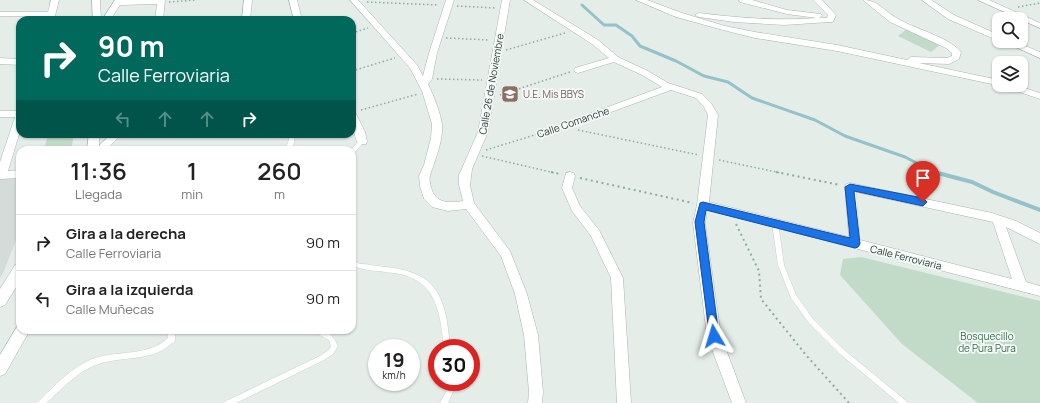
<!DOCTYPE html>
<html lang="es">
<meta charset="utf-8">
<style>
body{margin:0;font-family:Manrope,sans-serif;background:#f2f2f2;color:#222;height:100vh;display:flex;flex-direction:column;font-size:15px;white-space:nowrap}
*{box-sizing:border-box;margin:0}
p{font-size:13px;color:#767676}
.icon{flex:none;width:22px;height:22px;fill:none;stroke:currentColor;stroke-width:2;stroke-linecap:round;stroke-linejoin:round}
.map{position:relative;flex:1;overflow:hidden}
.side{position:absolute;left:16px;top:146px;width:340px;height:188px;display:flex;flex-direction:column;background:#fff;border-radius:12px;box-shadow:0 1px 3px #0004}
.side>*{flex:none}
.top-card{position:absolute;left:16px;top:16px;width:340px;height:122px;border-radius:12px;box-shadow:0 1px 3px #0004;background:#00695c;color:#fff;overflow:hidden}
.controls{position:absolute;left:992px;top:12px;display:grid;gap:8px}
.controls a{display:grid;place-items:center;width:36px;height:36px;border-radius:8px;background:#fff;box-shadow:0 1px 3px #0004;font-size:20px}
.speed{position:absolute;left:368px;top:339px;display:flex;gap:8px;font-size:20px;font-weight:700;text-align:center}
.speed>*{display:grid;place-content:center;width:52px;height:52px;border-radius:50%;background:#fff;box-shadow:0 1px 3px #0004;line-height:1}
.speed small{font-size:10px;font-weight:400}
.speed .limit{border:6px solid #d22;background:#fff;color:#111}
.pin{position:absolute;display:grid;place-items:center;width:34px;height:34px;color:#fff;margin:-41px -17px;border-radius:50% 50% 50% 0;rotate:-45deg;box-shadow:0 0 4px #0007}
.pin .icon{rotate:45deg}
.me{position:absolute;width:44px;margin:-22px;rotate:353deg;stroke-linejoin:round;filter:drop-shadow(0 0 3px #0008)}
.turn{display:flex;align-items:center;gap:14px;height:84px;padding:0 16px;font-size:18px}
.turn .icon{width:52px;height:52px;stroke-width:2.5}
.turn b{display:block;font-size:28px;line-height:34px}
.lanes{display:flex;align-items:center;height:38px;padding:0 16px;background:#0003;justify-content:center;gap:20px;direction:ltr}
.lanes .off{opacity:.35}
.eta{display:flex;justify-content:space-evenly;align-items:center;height:68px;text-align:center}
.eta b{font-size:24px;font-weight:600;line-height:28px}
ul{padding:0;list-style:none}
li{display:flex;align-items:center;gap:12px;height:56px;padding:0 16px;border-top:1px solid #e0e0e0}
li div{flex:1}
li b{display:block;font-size:15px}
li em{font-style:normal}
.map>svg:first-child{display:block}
.built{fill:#d3dcd8}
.green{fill:#c1dbc8}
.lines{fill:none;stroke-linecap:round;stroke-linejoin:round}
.stream-far1{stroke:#94c2ca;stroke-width:3}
.stream{stroke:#94c2ca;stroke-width:4}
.service-casing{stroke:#a8b4b0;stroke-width:0.5}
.minor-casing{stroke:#a8b4b0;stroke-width:1}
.tertiary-casing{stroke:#a8b4b0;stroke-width:1}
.path-far1{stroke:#8aaca2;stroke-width:1.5;stroke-dasharray:1.5 2.5;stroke-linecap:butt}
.path{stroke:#8aaca2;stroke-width:2;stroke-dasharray:2 3.5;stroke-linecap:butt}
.service{fill:#fff;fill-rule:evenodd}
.minor{fill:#fff;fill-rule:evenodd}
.tertiary{fill:#fff;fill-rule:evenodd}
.route{fill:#1a73e8;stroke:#114b97}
.labels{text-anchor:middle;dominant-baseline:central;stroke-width:3.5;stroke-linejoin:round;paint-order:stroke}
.street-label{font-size:10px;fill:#263c37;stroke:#f5f9f7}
.education-label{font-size:10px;fill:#785e54;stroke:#f5f9f7;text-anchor:start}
.park-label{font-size:10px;fill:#356e4c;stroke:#f5f9f7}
</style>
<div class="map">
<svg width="1040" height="403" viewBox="0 0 1040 403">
<rect width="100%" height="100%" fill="#e5ede9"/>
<path class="built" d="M0,179H20V230L4,271L0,278Z"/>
<path class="green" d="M908,28L941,44L931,52L898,36Z
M67,134H74L71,150H44L47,138Z
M861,257L1040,301V403H978L902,344L840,275L843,259Z"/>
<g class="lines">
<path class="stream-far1" d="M582,5L604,25H616L632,36L640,46L676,61L704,76L728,82L752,98L815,120L845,136L905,157L936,173"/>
<path class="stream" d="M934,172L972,182L993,192L1040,210"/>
<defs>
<path id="service" d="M290,134H294V143L290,150H284L288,143Z
M362,139L365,141L364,142L354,153L352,154V150H351L360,140Z
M773,221H777L778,223L784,265L796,295L813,319L843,349L906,401L908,403H899L839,353L809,323L791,298L778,265L772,223Z
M352,259C355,261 357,263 360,264C363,264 367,264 370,265C378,266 386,267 394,268C405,270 417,273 426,280C446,295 448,325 450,348H444C441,322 439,290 412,278C404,274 394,273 385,272C374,270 362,271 352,265Z
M167,330H173C174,332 176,337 175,339C175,341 173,343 171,344C149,364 115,354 89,368C73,376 60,391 46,403H37L39,401C55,385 71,368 92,359C117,350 148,357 168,338Z
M313,330C327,330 332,333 338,346L333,354L324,360L236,403H224L226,401L320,356L329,350L331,346L329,340L314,332Z
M449,382H455V387L448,403H440L449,387Z"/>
<path id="minor" d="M51,0H59L54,20H46L47,16H0V12H48Z
M115,0H165L163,20H155L157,4L120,5L110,20H102Z
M244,0H252L250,20H242Z
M289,0H297L302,20H294Z
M350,0H358L417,65L423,76L429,53L446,0H454L437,53L432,79L428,84C433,94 441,114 442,125C443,137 438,152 434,164C433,168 431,171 430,175C429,179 430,184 431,187C435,204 449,203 463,201L459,185V175L478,132L502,0H510L488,132L472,169L470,185L474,203L510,251L527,294L538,335L543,392L542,403H528L529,392L524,335L515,294L501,256L466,209L448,211L432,207L424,199L420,186L419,176L424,165L431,138L432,124L422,91L410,68Z
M524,0H533L598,40L618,57L648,71L668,83L702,94L711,103L718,115L709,202L849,237L845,187L846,184L850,183L992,213L1016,221L1040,233V244L1006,227L1026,282L1040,286V296L707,210L705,223L721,336L746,403H732L707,336L693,223L697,205L708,115L704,107L696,98L671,90L565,129H559L557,127L559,125L662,87L642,75L614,62L578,73L575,72L574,70L575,68L609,58L592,44ZM856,192L993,222L1012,279L860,240Z
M636,0H647L682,13L725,26L755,32L837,45L907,60L911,57L947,58L952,56V53L946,48L890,22L863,0C878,0 883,10 895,17C913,29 948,36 961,52L959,59L949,64L919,63L999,80V85H1015L1040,93V99L1001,86L837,51L755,38L723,30L676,17Z
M739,0H752L787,10L821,14L822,16L819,18H827L828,15L813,0H822L836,15L833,22H830L784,25L734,22L699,17L695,15L699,13C739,18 777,21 817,18L787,14L740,2Z
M922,0H931L954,15L999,35V41L948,19Z
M978,0H989L1040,23V28Z
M1002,41H1013L1040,52V58Z
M0,58L20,59V65L0,64Z
M0,111H20V131L8,171L20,170V178L0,179V162L15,117H0Z
M352,111L355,112L365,132L367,141L366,144H358C353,133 352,122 352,111Z
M111,134H122L106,150H95Z
M570,172L574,173L575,176L572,188L580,206L599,230L623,278L631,403H617L611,278L591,236L572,211L562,188L566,173Z"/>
<path id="tertiary" d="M92,0H100L101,20H93Z
M89,134H99V150H87Z
M20,263V281L5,305L0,307V289L15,265Z
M18,325H20V330H30L5,374L0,376V355Z"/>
</defs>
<use href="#service" class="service-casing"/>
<use href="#minor" class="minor-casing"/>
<use href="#tertiary" class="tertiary-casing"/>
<path class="path-far1" d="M169,2L195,0
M367,2L438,5
M457,6L496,8
M1018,7L1040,3
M352,33L368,28
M446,38L490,40
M506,50L565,33
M352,71L395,58
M437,79L482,80
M500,95L570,72
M361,110L418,94
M578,130L699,155
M486,150L554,129
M482,156L555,173
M719,160L781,173"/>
<path class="path" d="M551,172L560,174
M776,172L840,185
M580,178L693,203
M736,224L759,271L761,299L806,355L849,403"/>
<use href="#service" class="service"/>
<use href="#minor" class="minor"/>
<use href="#tertiary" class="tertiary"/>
</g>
<path class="route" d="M850,184L923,198L927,202L923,206L854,191L860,244L858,247L855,248L706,210L704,222L719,336L718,340L714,341L710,340L695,222L700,203L703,202L850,238L845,187Z"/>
<defs>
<symbol id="school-square" viewBox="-11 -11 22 22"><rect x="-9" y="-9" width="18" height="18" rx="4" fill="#8d6e63" stroke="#f5f9f7"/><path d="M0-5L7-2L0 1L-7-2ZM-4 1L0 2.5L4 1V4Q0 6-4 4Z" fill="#fff"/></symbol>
</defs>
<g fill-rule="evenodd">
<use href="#school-square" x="500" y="84" width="20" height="20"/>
</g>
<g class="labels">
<g class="street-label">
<text transform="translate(491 84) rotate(-80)">Calle 26 de Noviembre</text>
<text transform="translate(573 122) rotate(-19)">Calle Comanche</text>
<text transform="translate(906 257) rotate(14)">Calle Ferroviaria</text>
</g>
<g class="education-label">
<text x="523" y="94">U.E. Mis BBYS</text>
</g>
<g class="park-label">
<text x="987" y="336">Bosquecillo<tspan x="987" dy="12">de Pura Pura</tspan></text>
</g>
</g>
</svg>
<div class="controls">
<a><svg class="icon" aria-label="search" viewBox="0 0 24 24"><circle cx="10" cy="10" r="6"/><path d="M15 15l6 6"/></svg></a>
<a><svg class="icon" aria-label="layers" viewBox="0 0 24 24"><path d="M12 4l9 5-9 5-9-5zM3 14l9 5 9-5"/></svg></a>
</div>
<div class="speed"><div>19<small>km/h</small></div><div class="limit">30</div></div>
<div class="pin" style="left:923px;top:202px;background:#d93025"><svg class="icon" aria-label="arrive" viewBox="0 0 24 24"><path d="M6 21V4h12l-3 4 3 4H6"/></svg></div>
<svg class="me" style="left:714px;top:336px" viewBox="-20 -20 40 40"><path d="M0-17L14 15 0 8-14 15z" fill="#1a73e8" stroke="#fff" stroke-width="4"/></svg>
<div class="top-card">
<div class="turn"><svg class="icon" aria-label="right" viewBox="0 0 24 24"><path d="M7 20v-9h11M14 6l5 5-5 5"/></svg><div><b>90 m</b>Calle Ferroviaria</div></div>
<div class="lanes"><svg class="icon off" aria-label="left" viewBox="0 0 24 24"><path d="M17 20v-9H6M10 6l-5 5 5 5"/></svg><svg class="icon off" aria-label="ahead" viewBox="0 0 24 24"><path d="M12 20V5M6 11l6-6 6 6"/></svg><svg class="icon off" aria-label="ahead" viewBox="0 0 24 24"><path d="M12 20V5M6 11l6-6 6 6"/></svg><svg class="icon" aria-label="right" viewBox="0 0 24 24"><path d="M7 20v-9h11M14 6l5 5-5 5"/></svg></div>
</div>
<section class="side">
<div class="eta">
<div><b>11:36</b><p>Llegada</p></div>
<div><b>1</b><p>min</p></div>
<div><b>260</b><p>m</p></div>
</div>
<ul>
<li><svg class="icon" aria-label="right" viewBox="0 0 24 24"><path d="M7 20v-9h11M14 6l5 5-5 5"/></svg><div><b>Gira a la derecha</b><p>Calle Ferroviaria</p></div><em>90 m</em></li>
<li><svg class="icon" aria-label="left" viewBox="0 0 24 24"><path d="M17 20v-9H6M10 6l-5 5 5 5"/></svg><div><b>Gira a la izquierda</b><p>Calle Muñecas</p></div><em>90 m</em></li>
</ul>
</section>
</div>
